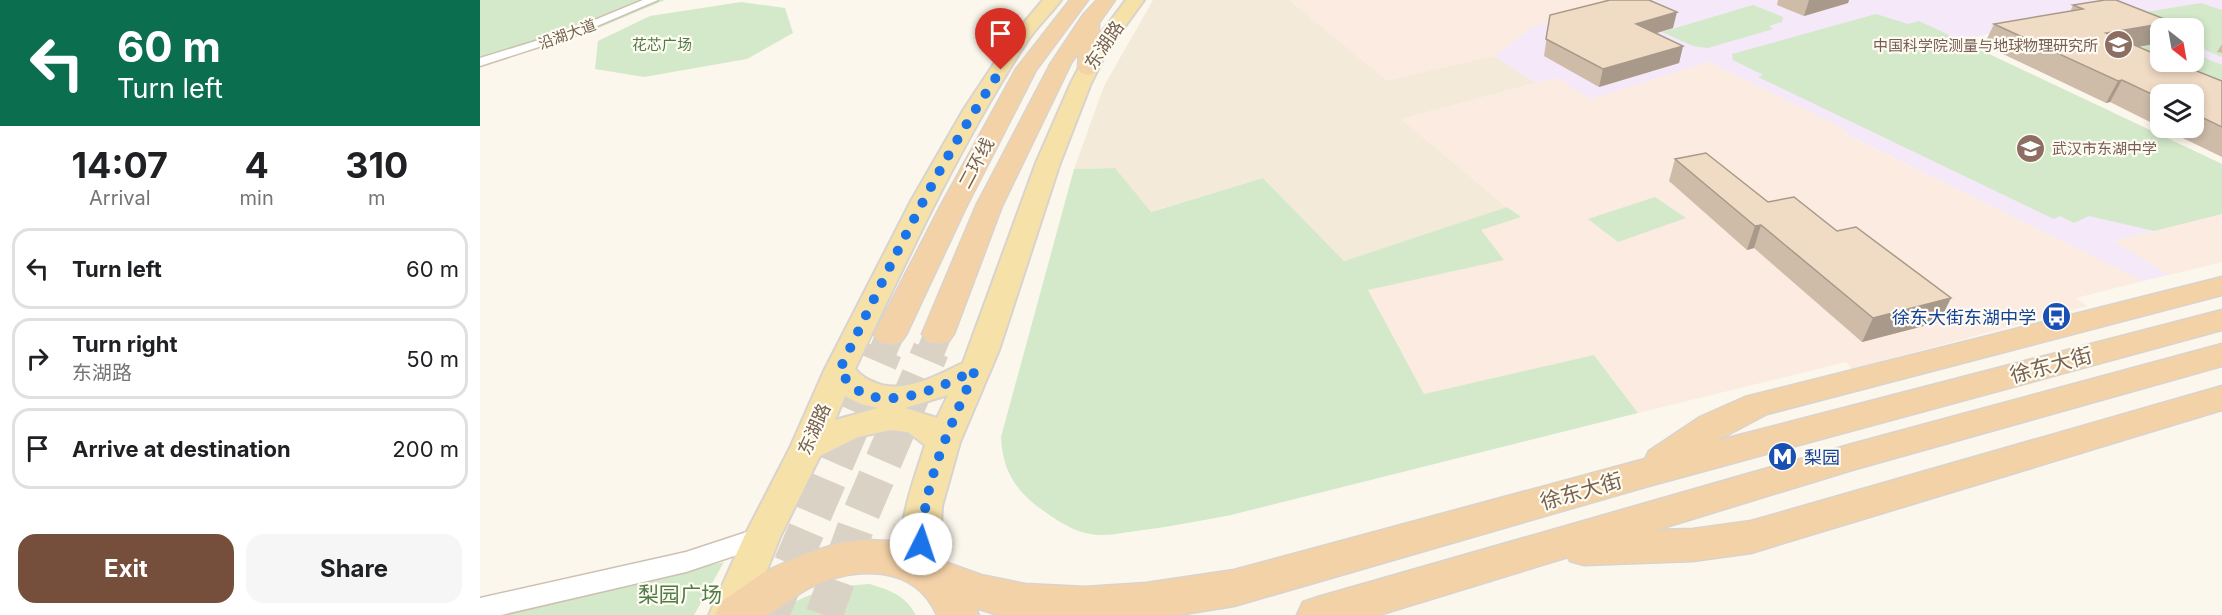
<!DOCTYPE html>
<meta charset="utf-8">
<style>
body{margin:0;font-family:Inter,"Noto Sans SC",sans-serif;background:#f6f6f6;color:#202124;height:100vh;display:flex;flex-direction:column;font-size:22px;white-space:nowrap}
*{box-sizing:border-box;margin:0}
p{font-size:20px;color:#757577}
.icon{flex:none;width:33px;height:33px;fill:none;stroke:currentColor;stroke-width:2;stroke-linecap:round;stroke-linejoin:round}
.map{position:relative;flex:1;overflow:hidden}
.drawer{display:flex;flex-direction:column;background:#fff;width:480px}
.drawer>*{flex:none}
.banner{background:#0b6e4f;color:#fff;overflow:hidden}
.needle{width:39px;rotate:149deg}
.controls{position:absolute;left:1670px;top:18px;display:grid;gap:12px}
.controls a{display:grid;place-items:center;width:54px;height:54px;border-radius:12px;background:#fff;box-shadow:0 3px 9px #0003;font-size:30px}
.pin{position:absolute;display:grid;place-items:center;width:51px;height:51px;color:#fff;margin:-62px -26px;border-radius:50% 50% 50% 0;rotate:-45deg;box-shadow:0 0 6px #0007}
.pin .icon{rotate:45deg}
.me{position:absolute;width:66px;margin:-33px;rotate:4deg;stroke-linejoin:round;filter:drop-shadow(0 0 4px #0008)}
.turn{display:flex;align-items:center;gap:21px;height:126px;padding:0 18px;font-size:27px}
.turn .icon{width:78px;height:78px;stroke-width:2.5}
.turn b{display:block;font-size:42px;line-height:51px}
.eta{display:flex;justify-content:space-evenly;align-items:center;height:102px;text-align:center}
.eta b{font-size:36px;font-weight:700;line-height:42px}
.primary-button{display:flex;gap:12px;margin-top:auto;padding:12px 18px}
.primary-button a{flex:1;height:69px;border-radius:18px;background:#754e3c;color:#fff;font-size:24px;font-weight:700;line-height:69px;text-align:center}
.primary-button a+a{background:#f6f6f6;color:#202124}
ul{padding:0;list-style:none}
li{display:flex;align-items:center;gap:18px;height:81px;margin:0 12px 9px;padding:0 6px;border:3px solid #e0e0e0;border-radius:18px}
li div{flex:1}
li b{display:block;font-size:22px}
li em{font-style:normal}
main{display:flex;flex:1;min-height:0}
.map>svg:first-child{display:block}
.residential{fill:#f3eada}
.commercial{fill:#fbebe0}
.education{fill:#f4e8f9;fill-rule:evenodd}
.green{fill:#d3e9ca}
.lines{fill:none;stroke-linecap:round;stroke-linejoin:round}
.trunk-tunnel-far1{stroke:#dad2c5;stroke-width:28;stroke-dasharray:28 14;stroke-linecap:butt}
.trunk-tunnel{stroke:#dad2c5;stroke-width:37;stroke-dasharray:37 18;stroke-linecap:butt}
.minor-casing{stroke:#cec1b1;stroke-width:3}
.primary-casing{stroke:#d9d3ce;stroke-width:4}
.trunk-casing{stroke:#d9d3ce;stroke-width:3}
.minor{fill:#fff;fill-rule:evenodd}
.primary{fill:#f6e2a9;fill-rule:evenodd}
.trunk{fill:#f4d2a8;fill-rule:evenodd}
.wall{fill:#cebca9}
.shaded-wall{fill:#a8998a}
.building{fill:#f0dbc5;stroke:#a8998a;stroke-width:1.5}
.route{stroke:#1a73e8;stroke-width:10;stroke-dasharray:0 18}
.labels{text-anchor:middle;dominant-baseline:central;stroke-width:4.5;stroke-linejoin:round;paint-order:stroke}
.far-street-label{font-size:15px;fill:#76624f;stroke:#fefbf2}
.far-park-label{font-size:15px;fill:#507b47;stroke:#fefbf2}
.far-education-label{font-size:15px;fill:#785e54;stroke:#fefbf2;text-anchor:end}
.street-label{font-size:18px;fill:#76624f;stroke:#fefbf2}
.transit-label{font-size:18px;fill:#164399;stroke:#fefbf2;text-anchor:end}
.near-street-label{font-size:21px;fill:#76624f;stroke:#fefbf2}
.near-park-label{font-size:21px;fill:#507b47;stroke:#fefbf2}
</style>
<main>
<section class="drawer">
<div class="banner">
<div class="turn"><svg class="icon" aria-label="left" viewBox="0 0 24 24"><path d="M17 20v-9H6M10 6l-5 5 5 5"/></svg><div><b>60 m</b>Turn left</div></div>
</div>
<div class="eta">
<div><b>14:07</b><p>Arrival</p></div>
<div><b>4</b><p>min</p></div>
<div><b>310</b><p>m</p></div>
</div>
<ul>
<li><svg class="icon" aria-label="left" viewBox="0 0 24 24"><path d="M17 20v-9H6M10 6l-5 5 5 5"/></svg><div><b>Turn left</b></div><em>60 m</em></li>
<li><svg class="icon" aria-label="right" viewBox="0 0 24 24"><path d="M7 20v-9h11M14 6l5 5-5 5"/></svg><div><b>Turn right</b><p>东湖路</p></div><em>50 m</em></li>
<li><svg class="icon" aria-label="arrive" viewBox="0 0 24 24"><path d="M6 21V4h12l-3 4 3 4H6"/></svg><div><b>Arrive at destination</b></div><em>200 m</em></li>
</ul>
<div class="primary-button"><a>Exit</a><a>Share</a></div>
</section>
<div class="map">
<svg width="1742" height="615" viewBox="0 0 1742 615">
<rect width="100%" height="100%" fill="#fcf7ec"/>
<path class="residential" d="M673,0H809L907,80L1014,56L1056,83L921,119L1027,207L864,261L783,178L670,212L635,168L594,169L624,86Z"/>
<path class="commercial" d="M809,0H1129L1052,28L1014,56L907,81Z
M1229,62L1368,130L1363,133L1663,281L1596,298L1607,306L1372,369L1366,362L1158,413L1114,355L944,394L888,290L1023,260L1000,230L1040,217L920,119L1077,78L1111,99Z
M1742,214V262L1689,275L1634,241Z"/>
<path class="education" d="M1129,0H1742V109L1550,23L1481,41L1742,164V214L1634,241L1689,275L1663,281L1362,132L1367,130L1229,62L1111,99L1077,78L1056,83L1014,56L1052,28ZM1680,28H1713V62H1680Z"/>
<path class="green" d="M0,0H185L116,29L0,66Z
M261,2L305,8L313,33L267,59L164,77L115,69L118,41L170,16Z
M1721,3L1742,10V51L1739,52L1742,53V57L1713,45V28H1680L1697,24L1666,12Z
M1273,5L1303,17L1302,22L1289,26L1293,29L1228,48L1213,46L1182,32Z
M1396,14L1428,24L1439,21L1742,164V214L1674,231L1609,216L1594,223L1580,216L1574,219L1278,77L1283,75L1253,60L1252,54Z
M1616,39H1680V62H1713V53L1742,65V97Z
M635,168L671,212L783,178L864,261L1027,207L1041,217L1001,230L1024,260L888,290L944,394L1114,355L1158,413L751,515C719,521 688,527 656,531C641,533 625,537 610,534C591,531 574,518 558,507C534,489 522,467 521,437L594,169Z
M1175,197L1206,218L1138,242L1108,219Z
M244,562L214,615H18Z
M389,584C410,590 425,595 436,615H295C322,593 355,586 389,584Z"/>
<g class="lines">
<path class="trunk-tunnel-far1" d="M403,351L410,335
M451,351L458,334"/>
<path class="trunk-tunnel" d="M290,615L404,350
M344,615L380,516L451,350"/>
<defs>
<path id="minor" d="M163,0H178L96,35L0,66V58L88,31Z
M282,527L290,530L294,537L290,544L206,572L21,615H0V598L206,552Z"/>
<path id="primary" d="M563,0H581C570,15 556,27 546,43C479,146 428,258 375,369C407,403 448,380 483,363L556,163L591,83L608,51L646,0H664L627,51L611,83L580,163L519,350L480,442L462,506L460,544L462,568L456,579L443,584L430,579C409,538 433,485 445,445L428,432L410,430L378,437L340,456L300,537L269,615H229L264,537L310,448L344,371L431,201L484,109L531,38ZM468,395L457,418L425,408ZM365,396L381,404L398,408L355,420Z"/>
<path id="trunk" d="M590,0H608L556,70L486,207L426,335L421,342L410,345L399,342L394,335L460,207L536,69Z
M617,0H635L619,23L618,69L615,73L608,75L601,73L598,69L599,52L591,63L522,206L474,334L469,341L458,344L447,341L442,334L496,206L571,63L603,15Z
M1742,277V295L1287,414L1236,441L1742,310V330L1165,487L754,606L698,615H518L496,608L499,615H457C434,563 374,566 329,588C317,594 296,612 286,615C273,615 249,615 235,615L241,602L284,572L322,555L360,543L385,540L409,541L445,551L465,562L501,575L545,584L605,587L666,583L754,570L1165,459L1169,451L1220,417L1265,397Z
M1742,344V366L1372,470L1176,530L1213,529L1271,521L1742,386V410L1271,553L1213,561L1104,565L1090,561L1088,557L899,615H817L823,602L838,597L1372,444Z"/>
</defs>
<use href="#minor" class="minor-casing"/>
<use href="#primary" class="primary-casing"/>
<use href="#trunk" class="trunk-casing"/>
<use href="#minor" class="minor"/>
<use href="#primary" class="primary"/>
<use href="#trunk" class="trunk"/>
</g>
<path class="wall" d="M1298,0H1369L1368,3L1324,16L1297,5Z
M1593,5L1692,22L1688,28H1680V43L1658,47L1742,81V157L1682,128H1713V94H1680V127L1630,102L1626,103L1504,45L1514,24L1590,12Z
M1070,15L1193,28L1177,33L1203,46L1199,63L1119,87L1064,56Z
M1742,44V53L1737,52Z
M1195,159L1288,202L1357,231L1471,298L1459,322L1382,342L1274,248L1267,250L1189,181Z"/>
<path class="shaded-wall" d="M1329,0H1369L1368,3L1324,16Z
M1197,12L1193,28L1153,40L1156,24Z
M1692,22L1688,28H1680V43L1615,54L1626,33Z
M1203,46L1199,63L1119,87L1123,69Z
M1642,80L1630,102L1626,103L1638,81Z
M1281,225L1274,248L1267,250L1275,226Z
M1471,298L1459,322L1382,342L1393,318Z"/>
<path class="building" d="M1130,0H1169L1197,12L1156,24L1203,46L1123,69L1066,39L1070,15Z
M1625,0H1636L1692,22L1626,33L1680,56V62H1694L1742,81V127L1713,113V94H1680V98L1642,80L1638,81L1514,24L1603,9L1593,5Z
M1226,153L1288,202L1314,197L1357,231L1376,227L1471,298L1393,318L1281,225L1275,226L1195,159Z"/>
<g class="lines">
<path class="route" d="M441,544C445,476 469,431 495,370C466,385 412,411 379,391C371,385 365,378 359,371C409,268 457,165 521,70"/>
</g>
<defs>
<symbol id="university-disc" viewBox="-11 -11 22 22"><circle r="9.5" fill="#8d6e63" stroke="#fefbf2"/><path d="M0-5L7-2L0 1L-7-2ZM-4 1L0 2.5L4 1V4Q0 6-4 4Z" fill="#fff"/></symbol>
<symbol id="school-disc" viewBox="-11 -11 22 22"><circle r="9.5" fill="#8d6e63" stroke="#fefbf2"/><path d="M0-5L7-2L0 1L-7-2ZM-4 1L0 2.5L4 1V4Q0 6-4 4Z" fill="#fff"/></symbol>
<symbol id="bus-disc" viewBox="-11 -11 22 22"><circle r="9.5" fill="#1a4fb4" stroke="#fefbf2"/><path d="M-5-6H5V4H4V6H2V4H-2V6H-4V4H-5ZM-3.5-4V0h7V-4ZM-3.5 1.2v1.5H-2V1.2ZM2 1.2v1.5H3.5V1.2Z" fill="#fff"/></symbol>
<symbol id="metro-disc" viewBox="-11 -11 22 22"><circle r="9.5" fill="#1a4fb4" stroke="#fefbf2"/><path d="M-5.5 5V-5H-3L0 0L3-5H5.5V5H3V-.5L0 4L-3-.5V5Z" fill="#fff"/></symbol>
</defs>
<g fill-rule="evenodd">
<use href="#university-disc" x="1622" y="28" width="33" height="33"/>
<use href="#school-disc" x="1534" y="132" width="33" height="33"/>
<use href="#bus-disc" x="1560" y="300" width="33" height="33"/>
<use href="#metro-disc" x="1286" y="440" width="33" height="33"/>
</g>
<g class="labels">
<g class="far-street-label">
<text transform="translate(87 34) rotate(-20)">沿湖大道</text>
</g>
<g class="far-park-label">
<text x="182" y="44">花芯广场</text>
</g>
<g class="far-education-label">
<text x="1618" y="45">中国科学院测量与地球物理研究所</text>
<text x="1572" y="148" text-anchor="start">武汉市东湖中学</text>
</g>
<g class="street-label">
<text transform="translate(624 45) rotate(-56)">东湖路</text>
<text transform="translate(496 163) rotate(-62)">二环线</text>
<text transform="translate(334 429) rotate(-66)">东湖路</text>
</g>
<g class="transit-label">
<text x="1556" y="317">徐东大街东湖中学</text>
<text x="1324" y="457" text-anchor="start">梨园</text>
</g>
<g class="near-street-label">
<text transform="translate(1571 365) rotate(-15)">徐东大街</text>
<text transform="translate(1101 491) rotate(-16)">徐东大街</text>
</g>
<g class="near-park-label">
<text x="200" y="594">梨园广场</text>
</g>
</g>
</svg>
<div class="controls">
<a><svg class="needle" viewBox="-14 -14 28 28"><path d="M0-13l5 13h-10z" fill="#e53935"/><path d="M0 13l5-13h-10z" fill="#757577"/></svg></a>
<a><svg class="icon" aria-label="layers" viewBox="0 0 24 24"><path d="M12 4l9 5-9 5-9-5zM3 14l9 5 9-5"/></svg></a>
</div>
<div class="pin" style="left:521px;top:70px;background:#d93025"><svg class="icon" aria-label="arrive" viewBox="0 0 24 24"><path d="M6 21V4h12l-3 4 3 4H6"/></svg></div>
<svg class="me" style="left:441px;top:544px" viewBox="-20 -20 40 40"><circle r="19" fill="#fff"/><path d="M0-13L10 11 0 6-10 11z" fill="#1a73e8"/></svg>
</div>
</main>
